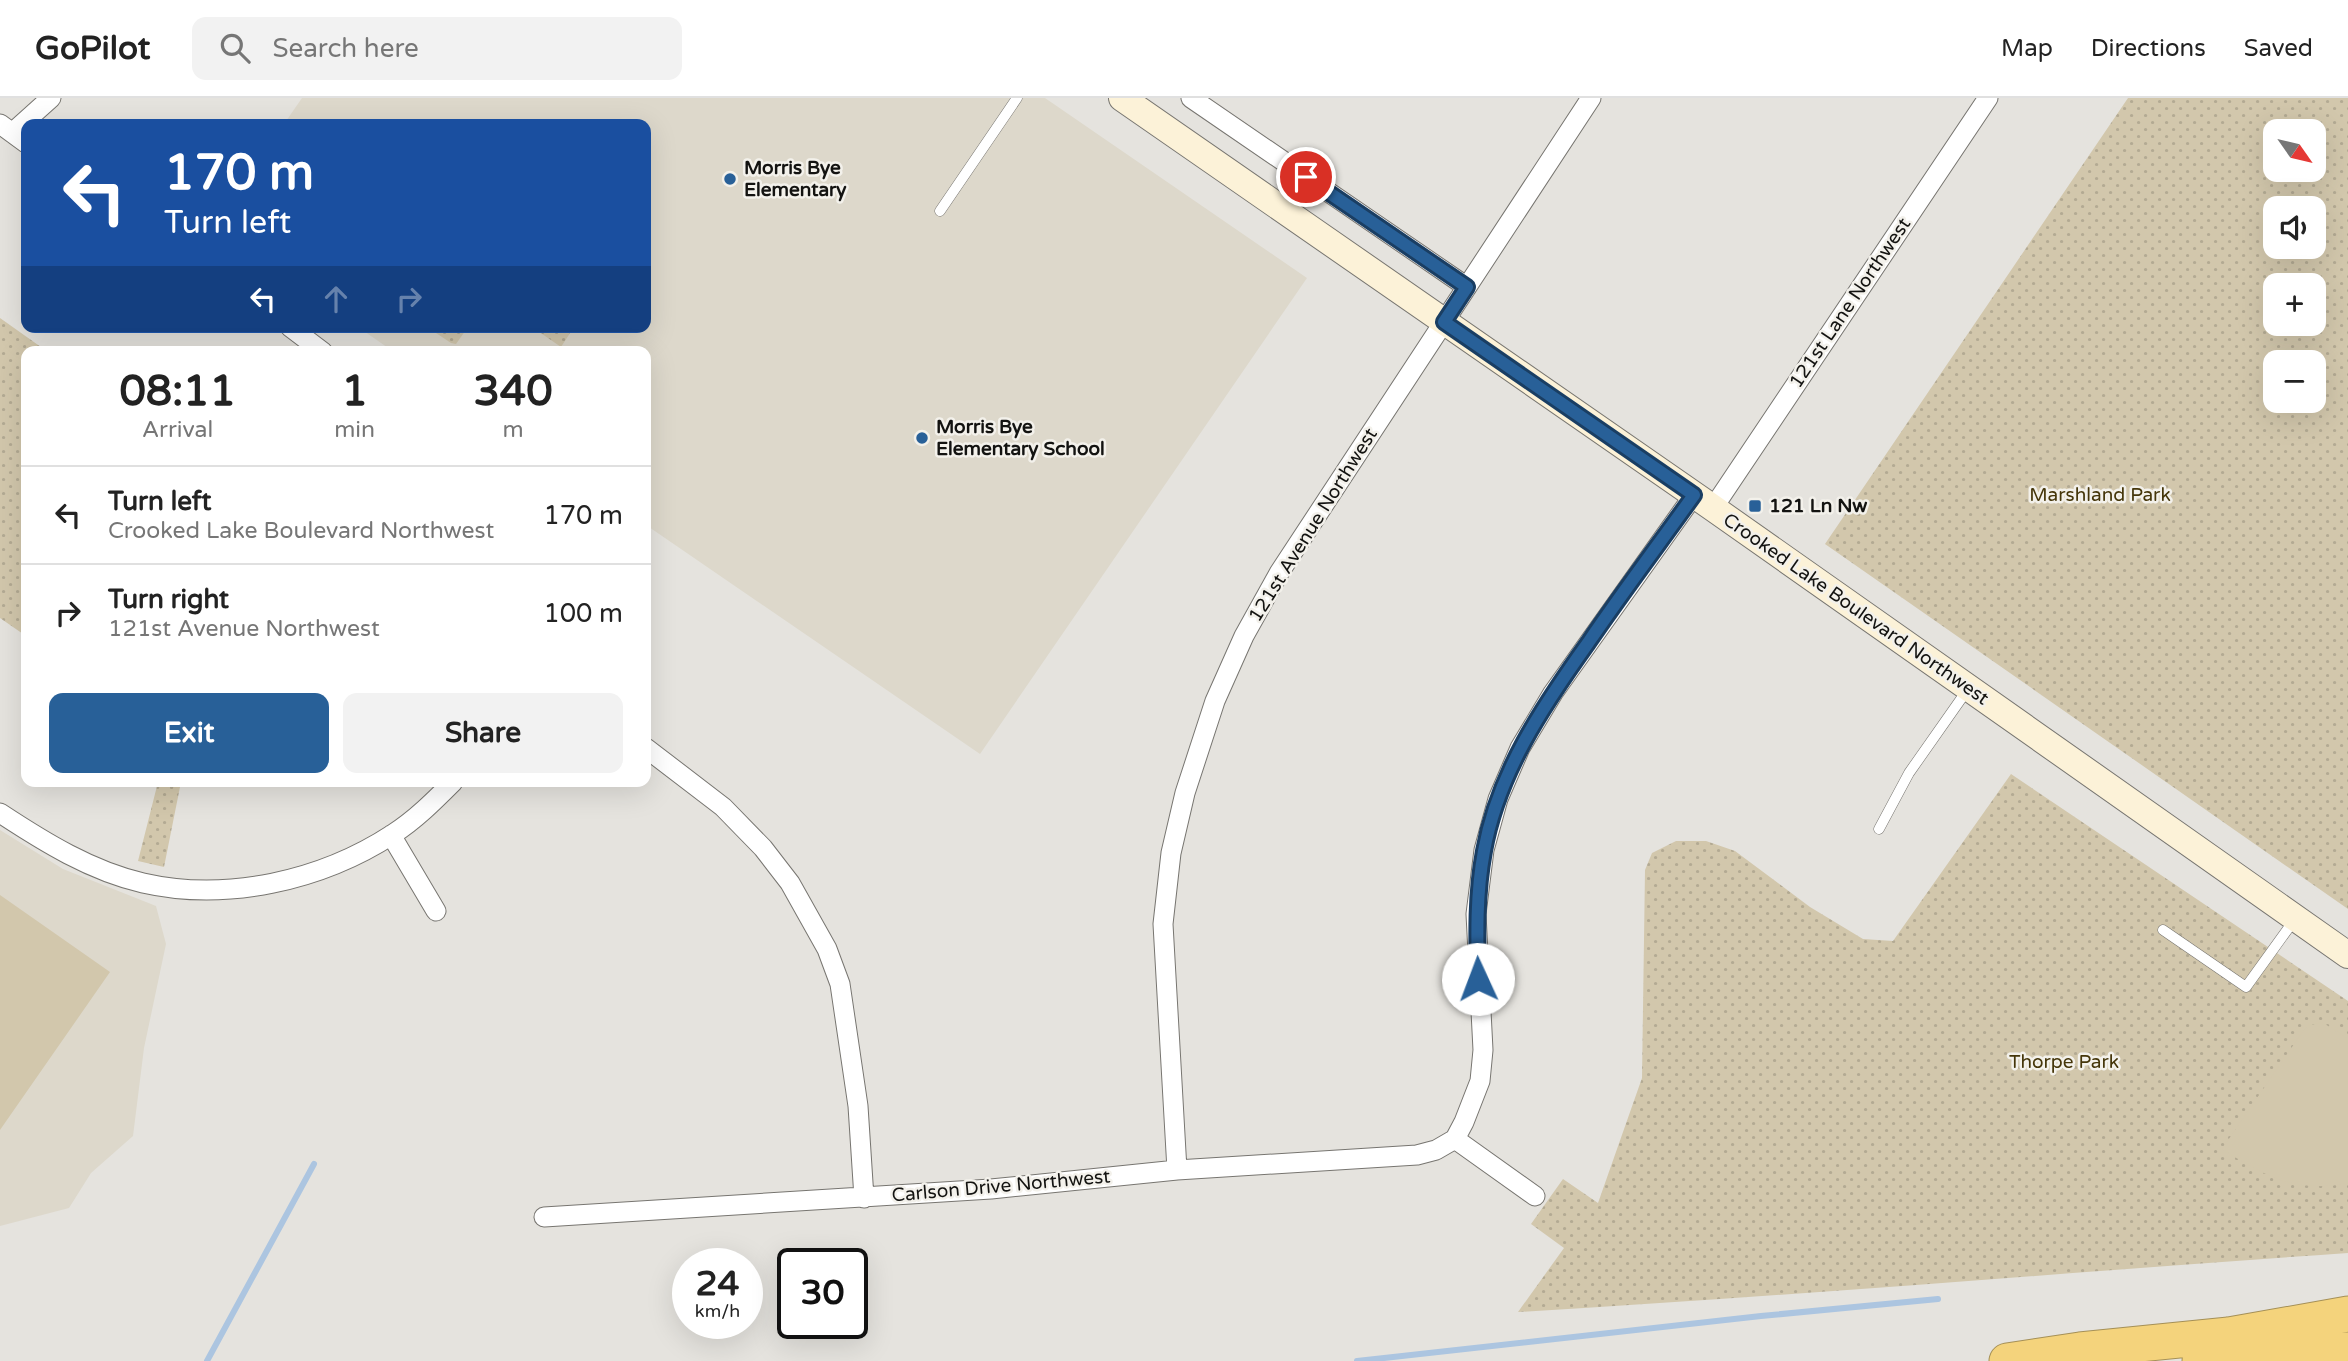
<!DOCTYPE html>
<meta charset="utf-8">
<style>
body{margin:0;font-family:"Varela Round",sans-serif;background:#f2f2f2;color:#222;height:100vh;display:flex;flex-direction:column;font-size:26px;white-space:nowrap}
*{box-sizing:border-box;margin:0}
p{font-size:23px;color:#767676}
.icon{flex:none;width:38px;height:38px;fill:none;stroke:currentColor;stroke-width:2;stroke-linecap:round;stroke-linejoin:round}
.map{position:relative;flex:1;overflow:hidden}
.side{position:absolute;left:21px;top:248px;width:630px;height:441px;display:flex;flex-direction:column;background:#fff;border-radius:14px;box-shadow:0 7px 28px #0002}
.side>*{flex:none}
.hud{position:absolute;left:21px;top:21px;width:630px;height:214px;border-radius:14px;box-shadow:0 7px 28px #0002;background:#1a4fa0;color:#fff;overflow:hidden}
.needle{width:46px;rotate:124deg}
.controls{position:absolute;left:2263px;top:21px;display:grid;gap:14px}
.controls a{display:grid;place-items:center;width:63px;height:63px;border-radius:14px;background:#fff;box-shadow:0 7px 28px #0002;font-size:35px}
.speed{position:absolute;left:672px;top:1150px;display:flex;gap:14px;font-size:35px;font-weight:700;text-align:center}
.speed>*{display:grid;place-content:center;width:91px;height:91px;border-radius:50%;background:#fff;box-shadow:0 7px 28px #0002;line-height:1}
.speed small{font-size:18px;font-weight:400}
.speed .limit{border:4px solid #111;border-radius:10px;background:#fff;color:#111}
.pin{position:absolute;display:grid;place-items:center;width:60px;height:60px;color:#fff;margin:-30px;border:4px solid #fff;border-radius:50%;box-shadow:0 2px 7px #0007}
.me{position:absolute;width:77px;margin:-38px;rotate:358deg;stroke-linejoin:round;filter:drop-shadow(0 0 5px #0008)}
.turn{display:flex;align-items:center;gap:24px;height:147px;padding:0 28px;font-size:32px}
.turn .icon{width:91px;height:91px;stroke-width:2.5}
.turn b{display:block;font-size:49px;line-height:60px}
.lanes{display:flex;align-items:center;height:66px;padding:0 28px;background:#0003;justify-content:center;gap:35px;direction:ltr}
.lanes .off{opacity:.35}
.eta{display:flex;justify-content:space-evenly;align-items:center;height:119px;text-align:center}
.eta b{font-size:42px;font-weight:700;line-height:49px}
.button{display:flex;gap:14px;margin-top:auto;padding:14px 28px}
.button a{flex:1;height:80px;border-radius:14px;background:#286098;color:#fff;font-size:28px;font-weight:700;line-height:80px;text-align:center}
.button a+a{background:#f2f2f2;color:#222}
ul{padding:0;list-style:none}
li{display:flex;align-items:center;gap:21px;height:98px;padding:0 28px;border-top:2px solid #e0e0e0}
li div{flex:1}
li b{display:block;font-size:26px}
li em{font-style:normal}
header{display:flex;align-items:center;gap:42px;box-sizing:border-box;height:98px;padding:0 35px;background:#fff;border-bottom:2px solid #e0e0e0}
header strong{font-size:33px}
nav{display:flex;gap:38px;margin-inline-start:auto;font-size:24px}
.search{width:490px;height:63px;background:#f2f2f2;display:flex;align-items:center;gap:18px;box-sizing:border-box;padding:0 24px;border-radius:14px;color:#767676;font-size:26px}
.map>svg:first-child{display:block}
.built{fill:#ddd8cb}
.park{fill:url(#park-dots);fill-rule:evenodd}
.pitch{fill:#d2c7ac}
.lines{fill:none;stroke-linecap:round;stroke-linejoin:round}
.stream{stroke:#acc5e0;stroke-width:6}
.lane-casing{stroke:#777570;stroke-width:11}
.street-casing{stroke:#777570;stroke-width:21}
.secondary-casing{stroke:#777570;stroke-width:28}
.highway-casing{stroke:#a59057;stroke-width:37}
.lane{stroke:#fff;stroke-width:10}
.street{stroke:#fff;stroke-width:19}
.secondary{stroke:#fcf2d8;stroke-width:26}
.highway{stroke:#f4d37c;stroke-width:35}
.route-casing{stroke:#1a3e63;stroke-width:18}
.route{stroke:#286098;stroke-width:12}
.poi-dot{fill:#286098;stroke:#f3f1eb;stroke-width:2.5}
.labels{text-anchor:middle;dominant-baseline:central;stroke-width:5;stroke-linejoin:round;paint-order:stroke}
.poi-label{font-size:19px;font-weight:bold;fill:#131311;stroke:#f3f1eb;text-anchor:start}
.street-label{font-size:19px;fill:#131311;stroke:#f3f1eb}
.park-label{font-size:19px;fill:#45360a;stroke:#f3f1eb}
</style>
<header>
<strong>GoPilot</strong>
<div class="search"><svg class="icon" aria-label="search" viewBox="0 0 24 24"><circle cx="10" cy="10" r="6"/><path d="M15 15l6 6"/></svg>Search here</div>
<nav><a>Map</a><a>Directions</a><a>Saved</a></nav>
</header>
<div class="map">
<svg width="2348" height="1263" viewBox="0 0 2348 1263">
<defs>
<pattern id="park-dots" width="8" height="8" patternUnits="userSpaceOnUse" patternTransform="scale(1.75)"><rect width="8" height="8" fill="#d2c7ac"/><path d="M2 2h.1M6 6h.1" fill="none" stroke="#b3aa93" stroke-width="1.8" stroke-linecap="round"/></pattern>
</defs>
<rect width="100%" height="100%" fill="#e5e3de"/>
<path class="built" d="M302,0H1045L1307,180L980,656L646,427V254H394L358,229H646V26H284Z
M0,732L63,771L156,808L166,846L144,950L133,1038L91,1075L69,1110L0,1128Z"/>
<path class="park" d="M2128,0H2348V811L1825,446ZM2314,33V72H2275V33ZM2314,110V149H2275V110ZM2314,187V226H2275V187ZM2314,264V303H2275V264Z
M0,220L48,254H26V538L0,520Z
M427,229H468L456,246L451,245Z
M532,229H574L561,249Z
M2011,676L2348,903V1155C2071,1174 1795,1198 1518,1214L1564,1150L1531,1126L1563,1081L1598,1105L1642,980L1645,772L1652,755L1676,743H1706L1735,753L1810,809L1863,841L1893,843Z
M158,684H181L164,769L138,763Z"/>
<path class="pitch" d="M0,797L110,874L0,1032Z
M2322,924L2348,941V1085C2296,1096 2265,1078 2222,1051L2303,933L2308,928Z"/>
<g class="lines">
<path class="stream" d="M207,1263L314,1066
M1357,1263L1761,1218L1938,1201"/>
<defs>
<path id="lane" d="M940,113L1017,0
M1879,731L1909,675L1968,591
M2163,832L2246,889L2295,821"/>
<path id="street" d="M1191,0L1467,189
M0,26L26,45
M12,35L51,0
M290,229L323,254
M1713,410L1988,0
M646,650L723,709L763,750L790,785L827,851L840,886L858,1008L864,1100
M0,715C44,744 91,773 143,785C226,804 321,783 393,736C415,722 434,703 453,684
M391,737L436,813
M1455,1041L1464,1024L1480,983L1483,952L1476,816L1484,752L1498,701L1520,650L1553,595L1694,397
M1455,1041L1535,1098
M1177,1072L1163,826L1171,755L1185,695L1215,603L1244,538L1279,475L1591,0
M544,1119L991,1091L1177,1072L1417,1057L1436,1052L1455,1041"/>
<path id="secondary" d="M1122,0L1713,410L2348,857"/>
<path id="highway" d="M2007,1263L2080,1252L2229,1237L2348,1216
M2200,1263L2348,1252"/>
</defs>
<use href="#lane" class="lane-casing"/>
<use href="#street" class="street-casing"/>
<use href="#secondary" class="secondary-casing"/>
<use href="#highway" class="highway-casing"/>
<use href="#lane" class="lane"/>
<use href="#street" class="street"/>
<use href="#secondary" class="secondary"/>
<use href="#highway" class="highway"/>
</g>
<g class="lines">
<defs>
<path id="route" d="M1306,79L1467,189L1444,224L1694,397C1659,446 1622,495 1588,545C1543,608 1498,675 1484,753C1476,796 1477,838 1478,881"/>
</defs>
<use href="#route" class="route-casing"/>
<use href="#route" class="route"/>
</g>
<g class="poi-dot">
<circle cx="730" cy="81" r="7"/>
<circle cx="922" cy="340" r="7"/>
<rect x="1748" y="401" width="14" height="14" rx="3.5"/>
</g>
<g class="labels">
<g class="poi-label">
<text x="744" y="70">Morris Bye<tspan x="744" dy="22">Elementary</tspan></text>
<text x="936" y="329">Morris Bye<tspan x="936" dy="22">Elementary School</tspan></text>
<text x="1769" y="408">121 Ln Nw</text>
</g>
<g class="street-label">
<text transform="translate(1850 205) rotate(-56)">121st Lane Northwest</text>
<text transform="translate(1313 427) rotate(-58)">121st Avenue Northwest</text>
<text transform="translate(1856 511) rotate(35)">Crooked Lake Boulevard Northwest</text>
<text transform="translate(1001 1088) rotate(-5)">Carlson Drive Northwest</text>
</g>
<g class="park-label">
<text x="2100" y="397">Marshland Park</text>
<text x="2064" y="964">Thorpe Park</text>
</g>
</g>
</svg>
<div class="controls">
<a><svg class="needle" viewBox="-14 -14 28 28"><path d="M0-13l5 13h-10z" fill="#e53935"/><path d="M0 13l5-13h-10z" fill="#767676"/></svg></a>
<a><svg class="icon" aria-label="sound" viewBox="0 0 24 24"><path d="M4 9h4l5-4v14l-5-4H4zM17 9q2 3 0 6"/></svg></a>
<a>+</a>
<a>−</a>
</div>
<div class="speed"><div>24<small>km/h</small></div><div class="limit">30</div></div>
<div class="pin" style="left:1306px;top:79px;background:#d93025"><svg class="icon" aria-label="arrive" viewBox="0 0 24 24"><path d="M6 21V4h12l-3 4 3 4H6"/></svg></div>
<svg class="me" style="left:1478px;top:881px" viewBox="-20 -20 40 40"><circle r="19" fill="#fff"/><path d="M0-13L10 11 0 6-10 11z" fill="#286098"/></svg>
<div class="hud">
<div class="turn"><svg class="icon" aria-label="left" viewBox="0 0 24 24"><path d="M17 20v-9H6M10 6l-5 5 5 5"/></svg><div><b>170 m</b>Turn left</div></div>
<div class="lanes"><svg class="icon" aria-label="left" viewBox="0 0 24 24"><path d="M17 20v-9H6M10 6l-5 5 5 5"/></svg><svg class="icon off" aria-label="ahead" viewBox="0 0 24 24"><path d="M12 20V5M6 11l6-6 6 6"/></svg><svg class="icon off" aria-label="right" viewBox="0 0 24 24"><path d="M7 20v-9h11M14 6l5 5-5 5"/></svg></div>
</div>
<section class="side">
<div class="eta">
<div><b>08:11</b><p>Arrival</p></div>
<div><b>1</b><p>min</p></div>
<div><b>340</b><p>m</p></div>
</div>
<ul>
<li><svg class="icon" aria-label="left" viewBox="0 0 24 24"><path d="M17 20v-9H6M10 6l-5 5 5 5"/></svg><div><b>Turn left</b><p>Crooked Lake Boulevard Northwest</p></div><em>170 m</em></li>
<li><svg class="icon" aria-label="right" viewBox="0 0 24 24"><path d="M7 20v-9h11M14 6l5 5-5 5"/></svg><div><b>Turn right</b><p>121st Avenue Northwest</p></div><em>100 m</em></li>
</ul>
<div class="button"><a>Exit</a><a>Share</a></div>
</section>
</div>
